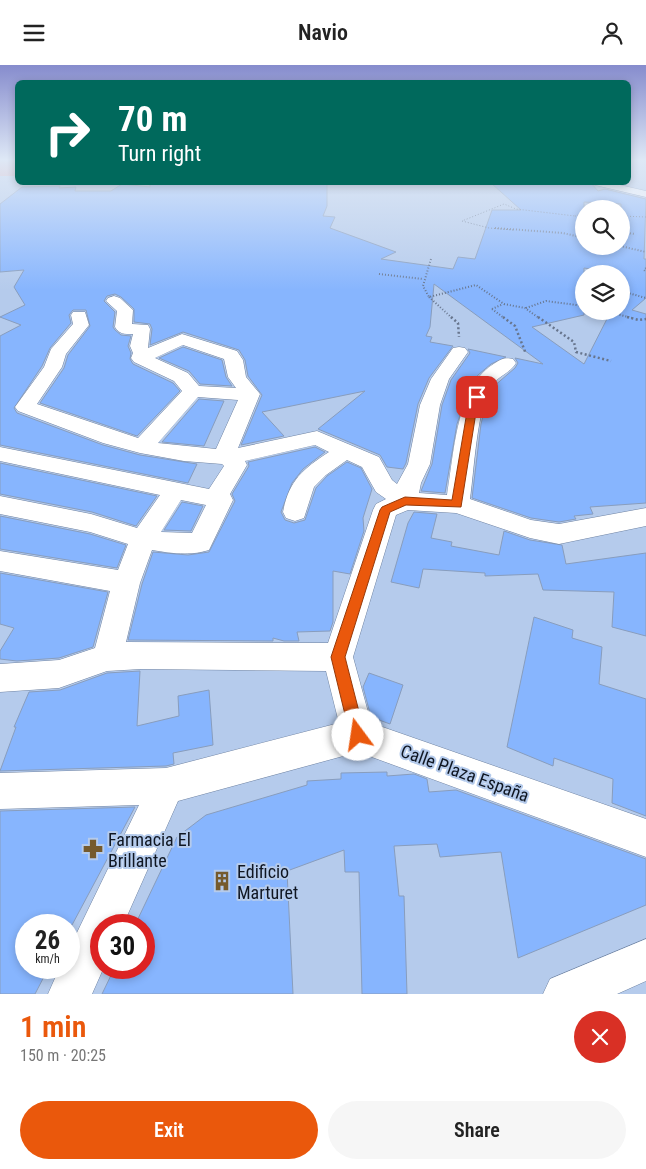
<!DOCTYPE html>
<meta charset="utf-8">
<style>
body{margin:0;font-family:"Roboto Condensed",sans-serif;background:#f6f6f6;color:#222;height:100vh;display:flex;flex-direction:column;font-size:19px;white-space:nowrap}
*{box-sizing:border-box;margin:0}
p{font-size:16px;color:#767676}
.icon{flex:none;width:28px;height:28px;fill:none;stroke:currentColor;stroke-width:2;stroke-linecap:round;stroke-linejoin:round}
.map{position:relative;height:929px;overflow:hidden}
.panel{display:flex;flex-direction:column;background:#fff;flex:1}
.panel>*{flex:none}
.top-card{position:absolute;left:15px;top:15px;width:616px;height:105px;border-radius:8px;box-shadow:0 2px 8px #0003;background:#00695c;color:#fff;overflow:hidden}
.controls{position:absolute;left:575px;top:135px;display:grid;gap:10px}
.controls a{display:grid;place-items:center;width:55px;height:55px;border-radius:50%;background:#fff;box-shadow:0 2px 8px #0003;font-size:25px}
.speed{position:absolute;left:15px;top:849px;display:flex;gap:10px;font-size:25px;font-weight:700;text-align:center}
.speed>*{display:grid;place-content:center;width:65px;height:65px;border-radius:50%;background:#fff;box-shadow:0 2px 8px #0003;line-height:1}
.speed small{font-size:12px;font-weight:400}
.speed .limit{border:8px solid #d22;background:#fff;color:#111}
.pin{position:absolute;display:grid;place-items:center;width:42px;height:42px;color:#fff;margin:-21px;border-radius:10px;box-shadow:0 2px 8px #0006}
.me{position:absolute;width:55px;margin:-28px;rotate:346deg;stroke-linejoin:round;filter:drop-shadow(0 0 4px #0008)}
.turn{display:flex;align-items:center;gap:18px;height:105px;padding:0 20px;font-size:22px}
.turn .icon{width:65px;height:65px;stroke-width:2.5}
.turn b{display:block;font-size:35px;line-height:42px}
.round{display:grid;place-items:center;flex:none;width:52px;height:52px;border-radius:26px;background:#f6f6f6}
.summary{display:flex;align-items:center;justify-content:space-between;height:85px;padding:0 20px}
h1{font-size:30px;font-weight:600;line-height:38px;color:#ea580c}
.cta{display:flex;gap:10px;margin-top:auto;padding:10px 20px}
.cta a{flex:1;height:58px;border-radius:30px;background:#ea580c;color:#fff;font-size:20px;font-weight:600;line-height:58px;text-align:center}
.cta a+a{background:#f6f6f6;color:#222}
header{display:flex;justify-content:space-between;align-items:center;height:65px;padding:0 20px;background:#fff;font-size:22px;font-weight:600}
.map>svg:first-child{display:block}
.green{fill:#e49697}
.building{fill:#87b5fe;stroke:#889dbd;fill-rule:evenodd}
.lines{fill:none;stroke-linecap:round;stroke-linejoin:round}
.minor-casing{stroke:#6f83a2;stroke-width:1}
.path-far2{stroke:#67758d;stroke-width:1;stroke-dasharray:1 2;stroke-linecap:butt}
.path-far1{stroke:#67758d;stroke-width:2;stroke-dasharray:1 2;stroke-linecap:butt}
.path{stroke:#67758d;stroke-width:2.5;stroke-dasharray:2 2.5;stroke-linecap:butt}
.minor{fill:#fff;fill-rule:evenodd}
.route{fill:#ea580c;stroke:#983908}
.labels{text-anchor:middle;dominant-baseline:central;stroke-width:4;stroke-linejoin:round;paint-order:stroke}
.near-street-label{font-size:18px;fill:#0f1622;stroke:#b5cbec}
.near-poi-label{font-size:18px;fill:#0f1622;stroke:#b5cbec;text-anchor:start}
</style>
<header><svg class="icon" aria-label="menu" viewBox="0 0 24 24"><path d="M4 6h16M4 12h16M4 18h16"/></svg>Navio<svg class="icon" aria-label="person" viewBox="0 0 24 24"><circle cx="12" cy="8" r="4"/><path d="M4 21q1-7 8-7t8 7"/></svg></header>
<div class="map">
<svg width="646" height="929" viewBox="0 0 646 929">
<rect width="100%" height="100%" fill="#b5cbec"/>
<path class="green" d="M0,95H17V111H0Z"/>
<path class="building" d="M150,118H327V141L323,151L335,152L330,163L396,187L381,194L453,204L458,192L475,194L492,145H521L491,118H591L598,126L605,124L646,134L644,194H646V233L632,245L646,249V438L590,442L593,449L574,451L576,454L559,457L531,453L472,433L481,359L488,332L493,322L515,303L518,298L515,293L543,299L434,219L430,262L426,271L432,272L430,277L453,281L429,313L418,339L406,398L403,404L387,402L380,390L318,364L365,326L262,347L284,371L241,380L262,330L248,311L245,295L239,285L183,267L150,280L152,264L150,259L134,257V244L121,232L115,229L107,231L104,236L115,247L113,262L115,265L121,270L131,271L128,281L131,288L130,294L133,299L173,318L180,326L137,371L40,338L64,303L68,290L90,261L86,245H73L69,250L71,258L50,283L42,301L14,343L17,348L103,380L140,390L197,399L188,418L0,380V271L21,260L0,252L25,240L14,222L24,205L0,207V139L22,122L60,121L59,123L76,122L75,126H111L122,119L150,122ZM584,137L621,139V181H584ZM584,203L621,209V246H611L584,299L532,262L584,250Z
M183,282L222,295L226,312L232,321L200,319L189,306L159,293Z
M468,284L506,292L491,299L478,310L469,324L457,359L445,428L421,426L432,399L442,340L451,315L470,288Z
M199,334L224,336L204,381L162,377Z
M315,382L325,387L303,404L292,418L281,447L285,455L294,458L305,455L316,423L327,411L347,397L361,403L372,424L363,453L364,466L350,509L333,506V557L330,566L297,567L299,576H284L273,573V576L128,575L142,519L153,487L188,490L209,487L235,436L232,429L249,401L248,397Z
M0,398L157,431L136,461L92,447L0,429Z
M182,437L203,441L191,466L164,465Z
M414,447L437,449L431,473L452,477L451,481L499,490L504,466L530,475L562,480L566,499L646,488V571L612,562L614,527L543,525L538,509L485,511V508L423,504L419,523L391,517L408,458Z
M0,451L90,469L126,480L117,503L0,484Z
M0,508L108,527L93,582L59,593L17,596L0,594V586L14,563L0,559Z
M534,552L573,565L572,573L602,582L599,619L646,634V751L612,738L613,714L554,693L553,701L507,682Z
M140,606L137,661L179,651L178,631L209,625L213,680L173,688L174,699L166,701L0,706L16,662H14L29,627L60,625L107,608Z
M369,608L403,620L390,659L371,652L363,622Z
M387,707V711L414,709L427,714L429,727L456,725L646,794V840L518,893L501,787L440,792L437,779L394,781L399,831H404L407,929H362L359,807H345L344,785L287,806L293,929H102L115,902H144V860H135L177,772L206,750L307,720V716L341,714V708Z
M135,742L72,860H26V902H49L35,929H0V746Z"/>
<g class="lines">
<defs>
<path id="minor" d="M593,118H611L646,126V132L595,120Z
M114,231L120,233L133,245L132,259L148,260L150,264L148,283L182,269L237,286L243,295L246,312L260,329L238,383L317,366L379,392L392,415L397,419L408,399L420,340L431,314L453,283L459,282L465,283L468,287L449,314L440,340L430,399L421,418L419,428L447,430C454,390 456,324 492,300C500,295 504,292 513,294L516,298C510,308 498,311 491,321C477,343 474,406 470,434L531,455L559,459L646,443V461L559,479L530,473L456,448L408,445L396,450L353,592L371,658L646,754V792L358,687L178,736L123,860H101V902H104L92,929H48L60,902H69V884L139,740L0,744V708L166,703L339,658L326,606L141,604L107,606L59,623L0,627V599L59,595L95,583L110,526L0,506V486L118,505L128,479L90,467L0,449V431L91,449L137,463L160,430L0,396V382L209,424L224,401L222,399L184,396L140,388L103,378L18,346L15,342L44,302L51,284L73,259L71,250L73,247H85L89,260L66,289L62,302L37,339L138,373L182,326L174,316L134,297L131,293L133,288L130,281L133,269C124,269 119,269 115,262L117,246L106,236L108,233ZM183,280L224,294L228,312L236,323L199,321L188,308L155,293ZM198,332L238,335L216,384L158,378ZM315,380L329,387C303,404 289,415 283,447L286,453L295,456L304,453L314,422L326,410L347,395L362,402L376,427L386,434L376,439L373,445L328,578L126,577L140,518L152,485C170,488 191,491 209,485L233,435L230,429L247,400L245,396ZM181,435L206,440L192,468L161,467Z
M646,874V916L617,929H543L550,914Z"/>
</defs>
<use href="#minor" class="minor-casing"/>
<path class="path-far2" d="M584,148L575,151L584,156
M621,151L646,152
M513,165L489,163L462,156L504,139L516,144L575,151"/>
<path class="path-far1" d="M495,163L563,168L584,173
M621,167L635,169
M620,181L646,187
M431,194L423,221L429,232L476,220L504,239L525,243L539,253
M646,203L644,205L646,207
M379,209L423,214
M621,226L646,233
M429,232L452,253
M526,243L546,236L584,241
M492,244L504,253
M492,244L503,239
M605,246L632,253"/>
<path class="path" d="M451,252L458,258L459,272
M503,252L515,261L526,289
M538,252L574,277L576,287L611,296
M627,252L639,255L646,254"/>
<use href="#minor" class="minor"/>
</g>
<linearGradient id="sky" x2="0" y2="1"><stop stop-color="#868ccd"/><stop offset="0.42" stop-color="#dee8f6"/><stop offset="1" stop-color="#dee8f6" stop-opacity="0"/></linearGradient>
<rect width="646" height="225" fill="url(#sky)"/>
<path class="route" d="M477,329L481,332L477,341L461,442L406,440L390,447L345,592L365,670L363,675L358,677L352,675L350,670L331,592L380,445L382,442L405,432L452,435L468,341L474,330Z"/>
<defs>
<symbol id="pharmacy-bare" viewBox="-9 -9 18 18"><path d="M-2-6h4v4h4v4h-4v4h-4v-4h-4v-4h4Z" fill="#755a2c" stroke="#b5cbec" stroke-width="2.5" paint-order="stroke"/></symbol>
<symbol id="building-bare" viewBox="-9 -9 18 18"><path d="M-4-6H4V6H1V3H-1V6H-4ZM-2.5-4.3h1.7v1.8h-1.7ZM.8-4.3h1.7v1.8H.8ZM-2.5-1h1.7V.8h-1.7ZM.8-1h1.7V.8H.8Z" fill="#755a2c" stroke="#b5cbec" stroke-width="2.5" paint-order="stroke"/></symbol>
</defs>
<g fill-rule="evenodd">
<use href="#pharmacy-bare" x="79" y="770" width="28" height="28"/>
<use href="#building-bare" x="208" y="802" width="28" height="28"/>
</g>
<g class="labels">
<g class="near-street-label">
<text transform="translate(465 708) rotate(20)">Calle Plaza España</text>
</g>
<g class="near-poi-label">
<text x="108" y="774">Farmacia El<tspan x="108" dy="21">Brillante</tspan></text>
<text x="237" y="806">Edificio<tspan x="237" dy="21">Marturet</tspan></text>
</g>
</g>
</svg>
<div class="controls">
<a><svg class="icon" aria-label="search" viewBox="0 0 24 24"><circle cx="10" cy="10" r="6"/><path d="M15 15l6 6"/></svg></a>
<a><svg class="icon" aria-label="layers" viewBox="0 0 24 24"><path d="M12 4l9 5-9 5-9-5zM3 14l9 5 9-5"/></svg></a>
</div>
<div class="speed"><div>26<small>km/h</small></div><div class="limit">30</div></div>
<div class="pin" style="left:477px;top:332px;background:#d93025"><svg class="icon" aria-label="arrive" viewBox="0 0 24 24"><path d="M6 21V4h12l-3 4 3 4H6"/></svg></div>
<svg class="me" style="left:358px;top:670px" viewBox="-20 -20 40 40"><circle r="19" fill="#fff"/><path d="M0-13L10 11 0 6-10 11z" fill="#ea580c"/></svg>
<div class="top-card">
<div class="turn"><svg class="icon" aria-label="right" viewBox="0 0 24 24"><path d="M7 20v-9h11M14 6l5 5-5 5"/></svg><div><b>70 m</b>Turn right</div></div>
</div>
</div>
<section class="panel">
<div class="summary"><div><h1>1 min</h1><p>150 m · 20:25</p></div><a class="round" style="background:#d93025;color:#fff"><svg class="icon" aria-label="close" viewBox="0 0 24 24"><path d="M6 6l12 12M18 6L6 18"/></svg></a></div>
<div class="cta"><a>Exit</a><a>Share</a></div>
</section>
